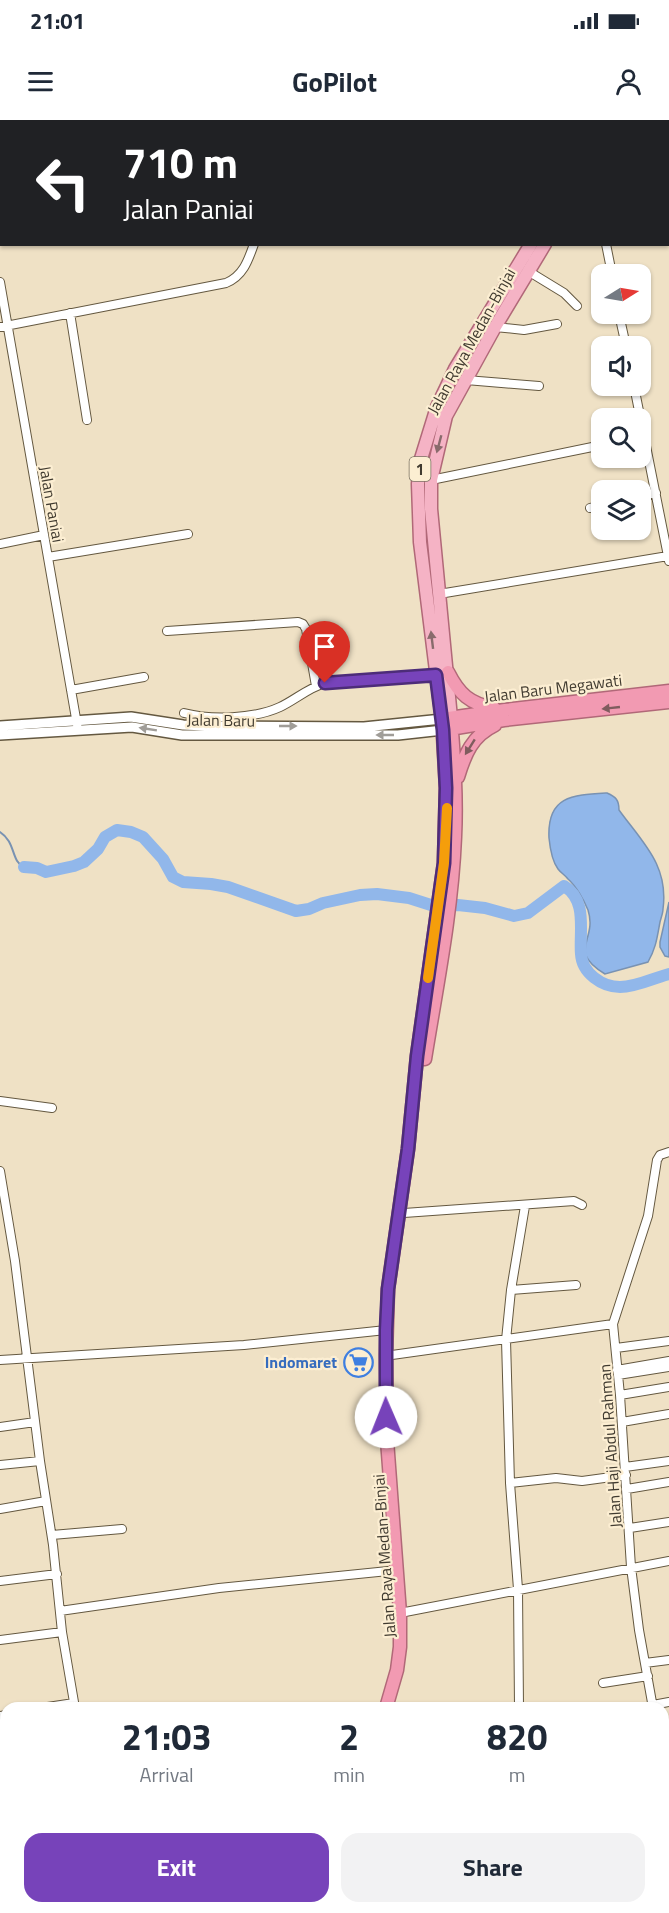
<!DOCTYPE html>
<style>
body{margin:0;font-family:"Titillium Web",sans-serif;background:#f2f2f3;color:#1f2937;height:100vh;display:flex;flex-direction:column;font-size:22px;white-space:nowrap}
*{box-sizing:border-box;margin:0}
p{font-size:20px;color:#747a83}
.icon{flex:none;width:33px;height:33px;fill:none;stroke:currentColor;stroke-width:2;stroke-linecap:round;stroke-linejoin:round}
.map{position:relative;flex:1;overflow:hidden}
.details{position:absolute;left:0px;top:1582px;width:669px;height:212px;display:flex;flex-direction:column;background:#fff;border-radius:18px 18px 0 0;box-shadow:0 2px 4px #0004}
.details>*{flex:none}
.guide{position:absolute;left:0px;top:0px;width:669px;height:126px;box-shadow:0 2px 4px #0004;background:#202124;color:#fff;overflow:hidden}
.needle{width:39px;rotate:79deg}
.fabs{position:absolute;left:591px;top:144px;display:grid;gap:12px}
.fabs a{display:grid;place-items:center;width:60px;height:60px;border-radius:12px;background:#fff;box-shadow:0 2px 4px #0004;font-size:30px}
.pin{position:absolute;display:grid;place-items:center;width:51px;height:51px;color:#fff;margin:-62px -26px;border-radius:50% 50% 50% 0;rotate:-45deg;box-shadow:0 0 6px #0007}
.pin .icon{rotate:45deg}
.me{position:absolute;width:66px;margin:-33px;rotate:359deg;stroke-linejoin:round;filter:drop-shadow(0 0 4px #0008)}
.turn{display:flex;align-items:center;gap:21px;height:126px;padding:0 24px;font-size:27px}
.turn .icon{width:78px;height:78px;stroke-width:2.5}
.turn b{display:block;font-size:42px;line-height:51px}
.eta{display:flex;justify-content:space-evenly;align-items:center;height:102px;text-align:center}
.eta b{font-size:36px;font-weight:700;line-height:42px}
.primary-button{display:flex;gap:12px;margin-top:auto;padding:12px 24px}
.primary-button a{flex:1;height:69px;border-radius:18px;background:#7743ba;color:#fff;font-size:24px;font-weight:700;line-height:69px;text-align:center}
.primary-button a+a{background:#f2f2f3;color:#1f2937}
.status{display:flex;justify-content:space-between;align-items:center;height:42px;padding:0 30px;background:#fff;direction:ltr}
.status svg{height:16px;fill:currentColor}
header{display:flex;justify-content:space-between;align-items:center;height:78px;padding:0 24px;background:#fff;font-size:27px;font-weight:700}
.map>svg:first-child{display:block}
.water{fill:#91b7ea;stroke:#7992b2;stroke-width:1.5}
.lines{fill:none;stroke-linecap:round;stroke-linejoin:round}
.stream{stroke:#7992b2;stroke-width:2}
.river{stroke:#91b7ea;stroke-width:12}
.minor-casing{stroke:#645840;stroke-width:10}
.tertiary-casing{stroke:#645840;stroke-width:12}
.primary-casing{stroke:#b16878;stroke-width:15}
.trunk-casing{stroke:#b16878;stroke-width:15}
.minor{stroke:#fff;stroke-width:8}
.tertiary{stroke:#fff;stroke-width:9}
.primary{stroke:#f5b3c5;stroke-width:12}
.trunk{stroke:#f29ab2;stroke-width:12}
.oneway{fill:#896b6c}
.oneway2{fill:#7f5c5e}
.oneway3{fill:#a09d98}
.route-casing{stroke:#4d2c79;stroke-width:15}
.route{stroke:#7743ba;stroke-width:10}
.slow{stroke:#f59e0b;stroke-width:10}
.labels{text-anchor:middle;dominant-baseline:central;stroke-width:4.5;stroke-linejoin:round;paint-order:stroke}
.shield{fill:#fceed2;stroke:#797161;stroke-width:1.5}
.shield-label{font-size:15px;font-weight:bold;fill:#413b30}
.street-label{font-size:16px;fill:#413b30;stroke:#fceed2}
.shop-label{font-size:16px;font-weight:bold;fill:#366cbe;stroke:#fceed2;text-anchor:end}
</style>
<div class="status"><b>21:01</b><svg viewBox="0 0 49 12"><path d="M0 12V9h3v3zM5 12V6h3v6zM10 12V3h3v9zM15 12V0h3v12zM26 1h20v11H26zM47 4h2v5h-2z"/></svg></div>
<header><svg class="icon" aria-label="menu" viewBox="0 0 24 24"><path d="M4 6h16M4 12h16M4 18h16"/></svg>GoPilot<svg class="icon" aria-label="person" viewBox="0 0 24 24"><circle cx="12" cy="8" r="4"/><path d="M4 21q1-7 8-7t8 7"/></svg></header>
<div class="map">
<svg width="669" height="1793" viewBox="0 0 669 1793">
<rect width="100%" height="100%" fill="#efe1c5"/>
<path class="water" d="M607,673C616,677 619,680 619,690C642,722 669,745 663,789C663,793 661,798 660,802C657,818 656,828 648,842L605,854C566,830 598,821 588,790C584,780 576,766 568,759C565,755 561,753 558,749C552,741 550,728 549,718C547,676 572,675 607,673Z
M669,782V837L665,836L660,827V822Z"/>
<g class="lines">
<path class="stream" d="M0,712C16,722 11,742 24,747"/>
<path class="river" d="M24,747L37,748L46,752L74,746L84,742L98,729L105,717L117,710L131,712L143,717L163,739L173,757L183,762L211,764L228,767L296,791L309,789L323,783L360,775L377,774L409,778L434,786L458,785L485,788L514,796L528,793L564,766C588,780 579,812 581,834C582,853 602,867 620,867C637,867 653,858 669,854"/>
<defs>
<path id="minor" d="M668,32L669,37
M0,82H2
M668,113H669
M606,124L612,154
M528,151L564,173L577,186
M0,162L78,610
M70,193L87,300
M619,194L626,226
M0,207L226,163C243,156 248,141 254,124
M495,207L524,210L557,204
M466,260L539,266
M634,266L669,441
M431,360L602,325
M640,376L656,373
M590,388L602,385
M0,424L44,415
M48,437L188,414
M439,474L668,436
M167,511L298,502L303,504L306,509L316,566
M71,570L144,557
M184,593C211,600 254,599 280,587C295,580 308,568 325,563L436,555
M0,981L52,988
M0,1051L15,1141L40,1341L53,1425L62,1512L75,1588
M404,1093L574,1081L582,1085
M511,1170L576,1165
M616,1228L669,1221
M392,1235L613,1204
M0,1240L244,1225L386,1210
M617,1250L669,1241
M618,1255L669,1247
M620,1275L669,1267
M622,1302L669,1294
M0,1307L35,1302
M0,1345L40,1341
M625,1347L669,1341
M510,1363L556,1358L582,1361L626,1355
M627,1369L669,1362
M0,1389L46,1381
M630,1408L669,1402
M52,1415L122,1409
M0,1461L57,1454
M60,1491L219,1468L398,1450
M400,1493L669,1441
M0,1520L62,1512
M645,1543L669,1540
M603,1563L648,1556
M653,1585L669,1582
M41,1588L74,1583
M519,1588L518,1469L510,1363L506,1220L511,1170L525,1086
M653,1588L639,1510L631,1447L620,1275L613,1204L648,1096L657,1040L660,1035L669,1032
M0,1596L6,1595
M0,1624L6,1623
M663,1629L669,1628
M0,1654L6,1653
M663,1656L669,1655
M663,1660L669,1719
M0,1711L6,1710
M104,1788V1793"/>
<path id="tertiary" d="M0,606L131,597L183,605L205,606L364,607L442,599
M0,615L132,607L182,615H398L443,610"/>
<path id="primary" d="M579,2V0
M590,2V0
M451,598L431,389V360L446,296L495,207L545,124
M442,599L420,422L418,364L420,342L437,287L455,249L531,124"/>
<path id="trunk" d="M448,552C459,574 470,584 494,588
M444,610L504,600L669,582
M458,657C465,634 472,616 495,605
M425,939C437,865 452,792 455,717C457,677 454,637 451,598
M386,1588L397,1550L400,1527V1493L387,1320L386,1235L388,1169L408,1029L417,936L444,743L446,668L442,599L505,590L669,571
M364,1788L365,1793"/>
</defs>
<use href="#minor" class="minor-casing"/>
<use href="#tertiary" class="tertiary-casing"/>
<use href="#primary" class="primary-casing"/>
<use href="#trunk" class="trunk-casing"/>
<use href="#minor" class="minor"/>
<use href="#tertiary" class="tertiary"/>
<use href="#primary" class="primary"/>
<use href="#trunk" class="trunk"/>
</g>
<defs><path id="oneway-solid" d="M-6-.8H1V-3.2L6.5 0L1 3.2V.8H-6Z" transform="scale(1.5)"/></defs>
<g class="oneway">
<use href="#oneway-solid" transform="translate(439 324) rotate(105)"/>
<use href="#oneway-solid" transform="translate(432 520) rotate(-97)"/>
</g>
<g class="oneway2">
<use href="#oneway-solid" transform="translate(611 588) rotate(174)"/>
<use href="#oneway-solid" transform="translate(470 627) rotate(122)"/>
</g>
<g class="oneway3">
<use href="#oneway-solid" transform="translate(288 606)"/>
<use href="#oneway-solid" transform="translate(148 609) rotate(-171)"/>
<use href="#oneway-solid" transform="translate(385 615) rotate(180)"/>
</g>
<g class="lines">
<defs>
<path id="route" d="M325,563L436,555L443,610L446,668L444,743L417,936L408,1029L388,1169L386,1210V1297"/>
</defs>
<use href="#route" class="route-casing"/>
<use href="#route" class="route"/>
<path class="slow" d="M428,858L444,743L447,688"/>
</g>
<defs>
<symbol id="supermarket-ring" viewBox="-11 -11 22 22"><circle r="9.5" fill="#fceed2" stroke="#3f7fe0" stroke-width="1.5"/><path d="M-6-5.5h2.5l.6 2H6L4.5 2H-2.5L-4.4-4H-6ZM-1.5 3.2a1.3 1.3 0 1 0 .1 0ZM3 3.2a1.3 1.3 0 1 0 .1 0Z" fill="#3f7fe0"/></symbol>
</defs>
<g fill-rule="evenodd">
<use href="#supermarket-ring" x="342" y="1226" width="33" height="33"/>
</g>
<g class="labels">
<rect class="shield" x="409.5" y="337" width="21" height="24" rx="4.5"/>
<g class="shield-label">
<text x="420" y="349">1</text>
</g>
<g class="street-label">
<text transform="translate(471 221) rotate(-61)">Jalan Raya Medan-Binjai</text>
<text transform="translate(52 384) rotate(80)">Jalan Paniai</text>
<text transform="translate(553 568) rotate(-7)">Jalan Baru Megawati</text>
<text transform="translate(221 600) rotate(1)">Jalan Baru</text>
<text transform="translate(610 1326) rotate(-94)">Jalan Haji Abdul Rahman</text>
<text transform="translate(384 1436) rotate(-94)">Jalan Raya Medan-Binjai</text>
</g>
<g class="shop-label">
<text x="337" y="1242">Indomaret</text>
</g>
</g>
</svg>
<div class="fabs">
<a><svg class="needle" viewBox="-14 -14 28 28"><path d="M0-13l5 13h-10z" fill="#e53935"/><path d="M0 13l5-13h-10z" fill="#747a83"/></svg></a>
<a><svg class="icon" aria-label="sound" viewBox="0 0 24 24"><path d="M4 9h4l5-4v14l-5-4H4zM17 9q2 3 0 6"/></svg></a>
<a><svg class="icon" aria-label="search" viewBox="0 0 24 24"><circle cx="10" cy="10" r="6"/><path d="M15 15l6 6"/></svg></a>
<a><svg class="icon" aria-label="layers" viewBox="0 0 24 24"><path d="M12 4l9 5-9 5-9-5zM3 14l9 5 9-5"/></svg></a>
</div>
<div class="pin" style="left:325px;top:563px;background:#d93025"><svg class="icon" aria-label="arrive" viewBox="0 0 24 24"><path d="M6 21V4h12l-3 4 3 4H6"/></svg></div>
<svg class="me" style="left:386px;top:1297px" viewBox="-20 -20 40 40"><circle r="19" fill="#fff"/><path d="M0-13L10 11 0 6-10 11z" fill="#7743ba"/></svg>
<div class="guide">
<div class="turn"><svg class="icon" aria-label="left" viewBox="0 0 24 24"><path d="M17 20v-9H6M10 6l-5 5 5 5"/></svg><div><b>710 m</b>Jalan Paniai</div></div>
</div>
<section class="details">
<div class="eta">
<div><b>21:03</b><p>Arrival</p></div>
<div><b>2</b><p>min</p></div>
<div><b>820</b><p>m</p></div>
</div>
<div class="primary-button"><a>Exit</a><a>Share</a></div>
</section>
</div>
